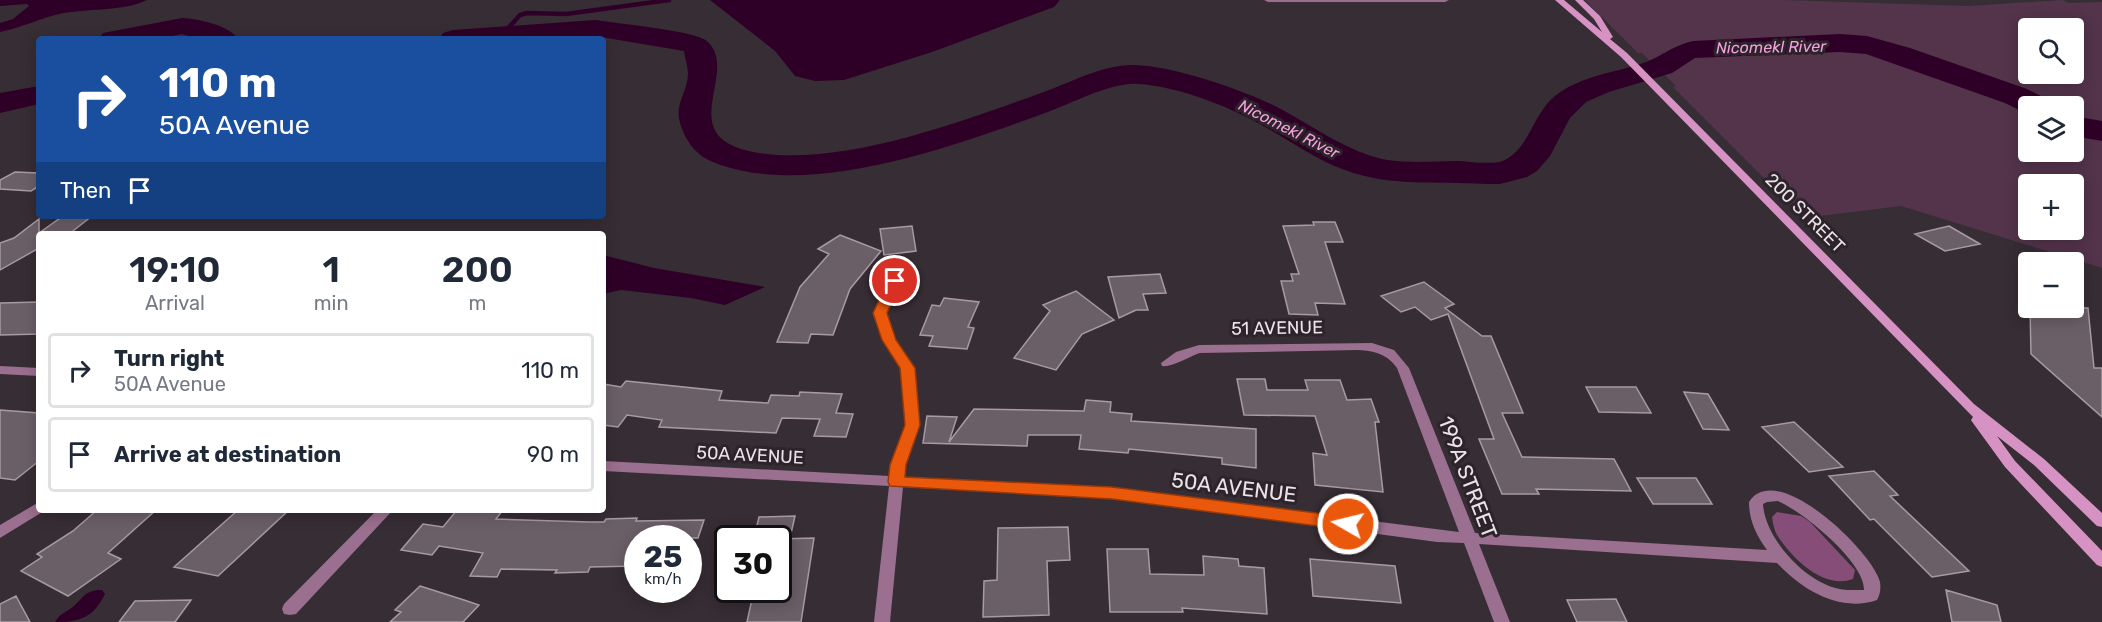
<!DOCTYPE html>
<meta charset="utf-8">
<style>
body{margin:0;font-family:Rubik,sans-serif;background:#f6f6f7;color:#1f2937;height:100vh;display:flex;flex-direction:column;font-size:22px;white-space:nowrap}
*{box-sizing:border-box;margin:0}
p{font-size:20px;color:#747a83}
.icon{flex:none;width:33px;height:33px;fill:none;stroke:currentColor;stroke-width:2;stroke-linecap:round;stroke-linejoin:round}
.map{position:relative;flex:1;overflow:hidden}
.drawer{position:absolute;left:36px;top:231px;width:570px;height:282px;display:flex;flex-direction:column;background:#fff;border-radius:6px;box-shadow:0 3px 15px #0003}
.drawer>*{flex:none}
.hud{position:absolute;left:36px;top:36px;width:570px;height:183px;border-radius:6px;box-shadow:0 3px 15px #0003;background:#1a4fa0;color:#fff;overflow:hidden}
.controls{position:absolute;left:2018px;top:18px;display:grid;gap:12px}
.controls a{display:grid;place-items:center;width:66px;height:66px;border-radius:6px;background:#fff;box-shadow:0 3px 15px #0003;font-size:30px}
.speed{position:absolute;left:624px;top:525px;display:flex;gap:12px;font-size:30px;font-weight:700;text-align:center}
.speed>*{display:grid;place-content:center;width:78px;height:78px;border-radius:50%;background:#fff;box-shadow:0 3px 15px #0003;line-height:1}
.speed small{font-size:15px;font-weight:400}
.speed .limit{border:3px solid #111;border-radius:9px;background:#fff;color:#111}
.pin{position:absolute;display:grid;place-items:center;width:51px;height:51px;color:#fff;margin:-26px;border:3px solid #fff;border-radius:50%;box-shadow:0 2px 6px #0007}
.me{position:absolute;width:66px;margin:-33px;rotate:278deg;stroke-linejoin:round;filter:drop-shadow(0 0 4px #0008)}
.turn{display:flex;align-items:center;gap:21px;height:126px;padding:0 24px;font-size:27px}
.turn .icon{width:78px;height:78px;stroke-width:2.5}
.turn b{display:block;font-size:42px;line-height:51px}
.then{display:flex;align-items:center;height:57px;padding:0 24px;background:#0003;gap:12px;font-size:22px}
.eta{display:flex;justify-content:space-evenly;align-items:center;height:102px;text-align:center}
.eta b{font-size:36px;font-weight:600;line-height:42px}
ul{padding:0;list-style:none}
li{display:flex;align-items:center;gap:18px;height:75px;margin:0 12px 9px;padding:0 12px;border:3px solid #e0e1e3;border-radius:6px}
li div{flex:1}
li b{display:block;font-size:22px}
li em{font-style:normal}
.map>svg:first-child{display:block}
.green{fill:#53344b;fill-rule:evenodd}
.forest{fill:#854d77}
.water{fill:#2f0027}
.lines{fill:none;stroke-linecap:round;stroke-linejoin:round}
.stream{stroke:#2f0027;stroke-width:4.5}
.river{fill:#2f0027;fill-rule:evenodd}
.building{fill:#6b5f67;stroke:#a79aa3;stroke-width:1.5}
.minor{fill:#9b6f8f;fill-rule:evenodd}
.secondary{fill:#d792c4;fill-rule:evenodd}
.route{fill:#ea580c;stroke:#983908;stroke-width:1.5}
.labels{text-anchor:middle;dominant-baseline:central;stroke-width:6;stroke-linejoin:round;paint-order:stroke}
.far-water-label{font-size:16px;font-style:italic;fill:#f5a1df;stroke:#2d232a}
.street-label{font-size:18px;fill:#eae3e8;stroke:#2d232a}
.near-street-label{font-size:21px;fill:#eae3e8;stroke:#2d232a}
</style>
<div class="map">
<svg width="2102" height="622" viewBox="0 0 2102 622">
<rect width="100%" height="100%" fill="#372d34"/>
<path class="green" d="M1585,0H1783L1968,6L2063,0L2068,3L2102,2V268L1901,206L1804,218L1673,87L1676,86L1642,53H1638ZM2028,28H2073V74H2028ZM2028,106H2073V152H2028ZM2073,184V230H2028V184Z"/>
<path class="forest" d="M1777,512L1801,516L1810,522L1855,570L1853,579C1823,590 1792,558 1777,535C1774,530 1773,523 1772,517Z"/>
<path class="water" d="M0,0H147C123,12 87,8 59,14C39,19 20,28 0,32V23L13,19L29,6L27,4L0,6Z
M710,0H1060L1054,7L932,52L844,80L815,81L795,76L775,51Z
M603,255L654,268L765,287L725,305L691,298L621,290L603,294Z
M97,590H102L105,594C93,618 80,622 55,622C60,613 67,612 74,606C83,598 84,592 97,590Z"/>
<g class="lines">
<path class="stream" d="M502,35L520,15L527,13L566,14L669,0"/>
<path class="river" d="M182,18C199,19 229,25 238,39H198L182,34L158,39H99L103,33Z
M595,20C614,23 696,31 707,41C742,73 668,139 759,153C844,166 961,122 1041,93C1070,83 1103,64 1135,65C1173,66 1244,90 1279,108C1309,124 1338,145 1371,156C1398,165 1430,161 1459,161C1472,162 1486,164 1500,162C1529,152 1532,114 1555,96C1581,75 1616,73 1646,62C1664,55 1672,46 1693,41L1840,34L1867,36L1910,48L2027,89L2047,99L2052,106H2028V114L2025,113L2005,103L1866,54L1840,52L1695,58L1672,73L1609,92L1586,102L1570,118L1550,156L1537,171L1527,177L1500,184H1485C1438,181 1389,187 1345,170C1317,160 1292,142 1267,128C1233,108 1178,86 1138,84C1111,82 1071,104 1045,113C958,145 831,191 739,170C711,163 694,158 682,129C672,104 687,96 688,74C688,67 685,58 684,51L595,36L562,39H439L443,33L453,30Z
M39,86V104L0,113V93Z
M2073,116L2102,121V141L2073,136Z"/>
</g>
<path class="building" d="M15,172L39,173V186L31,191L0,189V180Z
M63,216H92L69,234H39V248L0,270V243L14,238L39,219V233Z
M1313,222H1335L1343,242H1325L1345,304L1315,303L1318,315L1289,314L1281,281H1293L1291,274H1299L1283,226L1314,225Z
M912,226L916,251L884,255L880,229Z
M1949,226L1980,244L1945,251L1915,234Z
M840,235L881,251L850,289L833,335L811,334L808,343L777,342L800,287L829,254L818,249Z
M1160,274L1166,293L1143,294L1148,310H1136L1119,318L1108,277Z
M1424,282L1454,304L1445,308L1482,336H1491L1523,413H1502L1522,457L1614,459L1631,491L1536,489L1539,494H1502L1479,439H1494L1448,314L1431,320L1415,307L1401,312L1381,296Z
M1076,291L1114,320L1082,334L1056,370L1014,358L1050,311L1043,305Z
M944,298L979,302L968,327L974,328L967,349L929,346L933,336L920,335L932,305L940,306Z
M39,302V334L0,335V303Z
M2030,308H2088L2094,368H2102V417L2031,354Z
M1237,379H1265L1267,390H1308L1305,380H1340L1347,400L1371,399L1379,422H1375L1383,492L1315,485L1313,453L1327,455L1315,416L1244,415Z
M626,381L722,391L719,400L768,403L771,395L799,396L800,392L842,394L836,413L853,414L846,437L814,436L820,419L782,418L776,433L659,427L662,420L627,415L618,427L603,425V384L621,387Z
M1586,387H1636L1651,413L1599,412Z
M1684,392L1708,394L1729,430L1703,429Z
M1086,400L1111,402L1110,412L1132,414L1131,421L1256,429V468L1222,464V458L1129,449L1128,453L1079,449L1081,435H1028L1027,446L923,443L927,416L957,417L949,442L974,409L1084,411Z
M0,410L39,413V461L15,480L0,478Z
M1794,422L1843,467L1809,472L1762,427Z
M1874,471L1898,495L1890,496L1969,571L1932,577L1874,519L1870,520L1829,476Z
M1637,478H1696L1712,504H1653Z
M97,510H156L108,553L121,559L68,596L21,571L42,557L37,554L73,531Z
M238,510H289L218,576L174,567Z
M457,510H503L496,519L589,522H604L606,519L637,518L636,521L704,520L698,538H638V566L590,567L588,572L555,573L557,570L501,569L497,577L470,576L483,553L439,546L432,555L401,550L423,524L443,527Z
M795,516L790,538H754L759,517Z
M1068,527L1070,560L1047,561L1049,615L983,617L984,581L997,580L998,528Z
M814,538L801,622H747L754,590H778V539Z
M1107,549H1148L1150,574L1204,575L1203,556L1238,559L1239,566L1264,568L1267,614L1182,608L1183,612H1110Z
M1310,559L1395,566L1401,603L1313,596Z
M420,586L464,600L479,605L463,622H390L401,612L395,610Z
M1946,590L1997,605L2001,622H1952Z
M16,596L30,622H0V604Z
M1616,599L1627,622H1577L1567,600Z
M191,600L175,622H119L135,601Z"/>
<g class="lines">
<path class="minor" d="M1264,0H1449L1445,2H1268Z
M895,278L901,281L886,313L895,341L914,368L920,425L905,465L904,477L1112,488L1459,532L1397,368C1387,354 1375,351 1358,350L1200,353C1190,356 1171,368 1162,366L1161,363L1176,352L1199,345L1372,343L1394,350L1409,368L1475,533L1767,550C1756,535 1749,520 1749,502C1776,458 1873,552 1880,582C1881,589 1880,595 1877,600C1839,613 1801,589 1777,563L1479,544L1510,622H1494L1464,543L1437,542L1112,498L903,487L890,622H874L889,486L603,471V461L890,476L891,465L906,425L902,368L883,341L874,313L889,281ZM1778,501C1803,512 1865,562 1864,590C1854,590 1842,591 1832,587C1801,577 1765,537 1763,504L1767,502Z
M0,366L39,368V376L0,374Z
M39,502V510L44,511L0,538V525Z
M377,510H393L296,614L290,615L284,614L282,609L284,604Z"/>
<path class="secondary" d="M1555,0H1564L1602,32L1594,19L1575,0H1583L1600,16L1613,37L1610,39L1627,53L1974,404L2044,459L2102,513V527L2097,526L2034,465L1997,436L2015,461L2102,551V567L2097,565L2005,467L1973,423L1971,420L1973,417L1621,57Z"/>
</g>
<path class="route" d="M895,277L901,281L887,313L896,340L915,368L920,425L906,465L905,477L1112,487L1348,517L1354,519L1356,524L1354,528L1348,530L1112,499L890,486L888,482L890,465L905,425L900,368L882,340L873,313L888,281Z"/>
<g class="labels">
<g class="far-water-label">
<text transform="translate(1771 47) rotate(-1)">Nicomekl River</text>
<text transform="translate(1289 129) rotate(27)">Nicomekl River</text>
</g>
<g class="street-label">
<text transform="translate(1805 213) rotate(45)">200 STREET</text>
<text transform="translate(1277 328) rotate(-1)">51 AVENUE</text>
<text transform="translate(750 455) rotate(3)">50A AVENUE</text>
</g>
<g class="near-street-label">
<text transform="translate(1468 477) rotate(69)">199A STREET</text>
<text transform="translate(1234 487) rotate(7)">50A AVENUE</text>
</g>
</g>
</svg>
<div class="controls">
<a><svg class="icon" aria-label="search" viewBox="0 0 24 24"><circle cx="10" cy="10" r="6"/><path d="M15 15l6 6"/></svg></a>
<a><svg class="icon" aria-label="layers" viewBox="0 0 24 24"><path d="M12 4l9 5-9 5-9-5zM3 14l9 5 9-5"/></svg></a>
<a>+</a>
<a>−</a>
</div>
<div class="speed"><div>25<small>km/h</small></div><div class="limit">30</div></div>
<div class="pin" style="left:895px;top:281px;background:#d93025"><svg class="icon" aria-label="arrive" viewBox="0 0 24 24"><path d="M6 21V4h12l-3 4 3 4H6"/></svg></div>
<svg class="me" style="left:1348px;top:524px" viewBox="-20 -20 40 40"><circle r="17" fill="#ea580c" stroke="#fff" stroke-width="3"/><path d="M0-11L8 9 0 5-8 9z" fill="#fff"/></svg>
<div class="hud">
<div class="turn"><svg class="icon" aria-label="right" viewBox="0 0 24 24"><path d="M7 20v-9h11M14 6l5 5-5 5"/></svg><div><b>110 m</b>50A Avenue</div></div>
<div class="then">Then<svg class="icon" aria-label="arrive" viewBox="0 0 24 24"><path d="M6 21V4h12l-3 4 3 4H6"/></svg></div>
</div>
<section class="drawer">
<div class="eta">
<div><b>19:10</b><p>Arrival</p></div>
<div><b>1</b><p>min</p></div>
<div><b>200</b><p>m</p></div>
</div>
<ul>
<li><svg class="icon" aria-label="right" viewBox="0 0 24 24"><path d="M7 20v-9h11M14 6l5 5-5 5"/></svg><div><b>Turn right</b><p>50A Avenue</p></div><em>110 m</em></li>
<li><svg class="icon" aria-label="arrive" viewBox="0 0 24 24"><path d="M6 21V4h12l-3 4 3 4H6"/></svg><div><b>Arrive at destination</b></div><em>90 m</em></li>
</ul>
</section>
</div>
